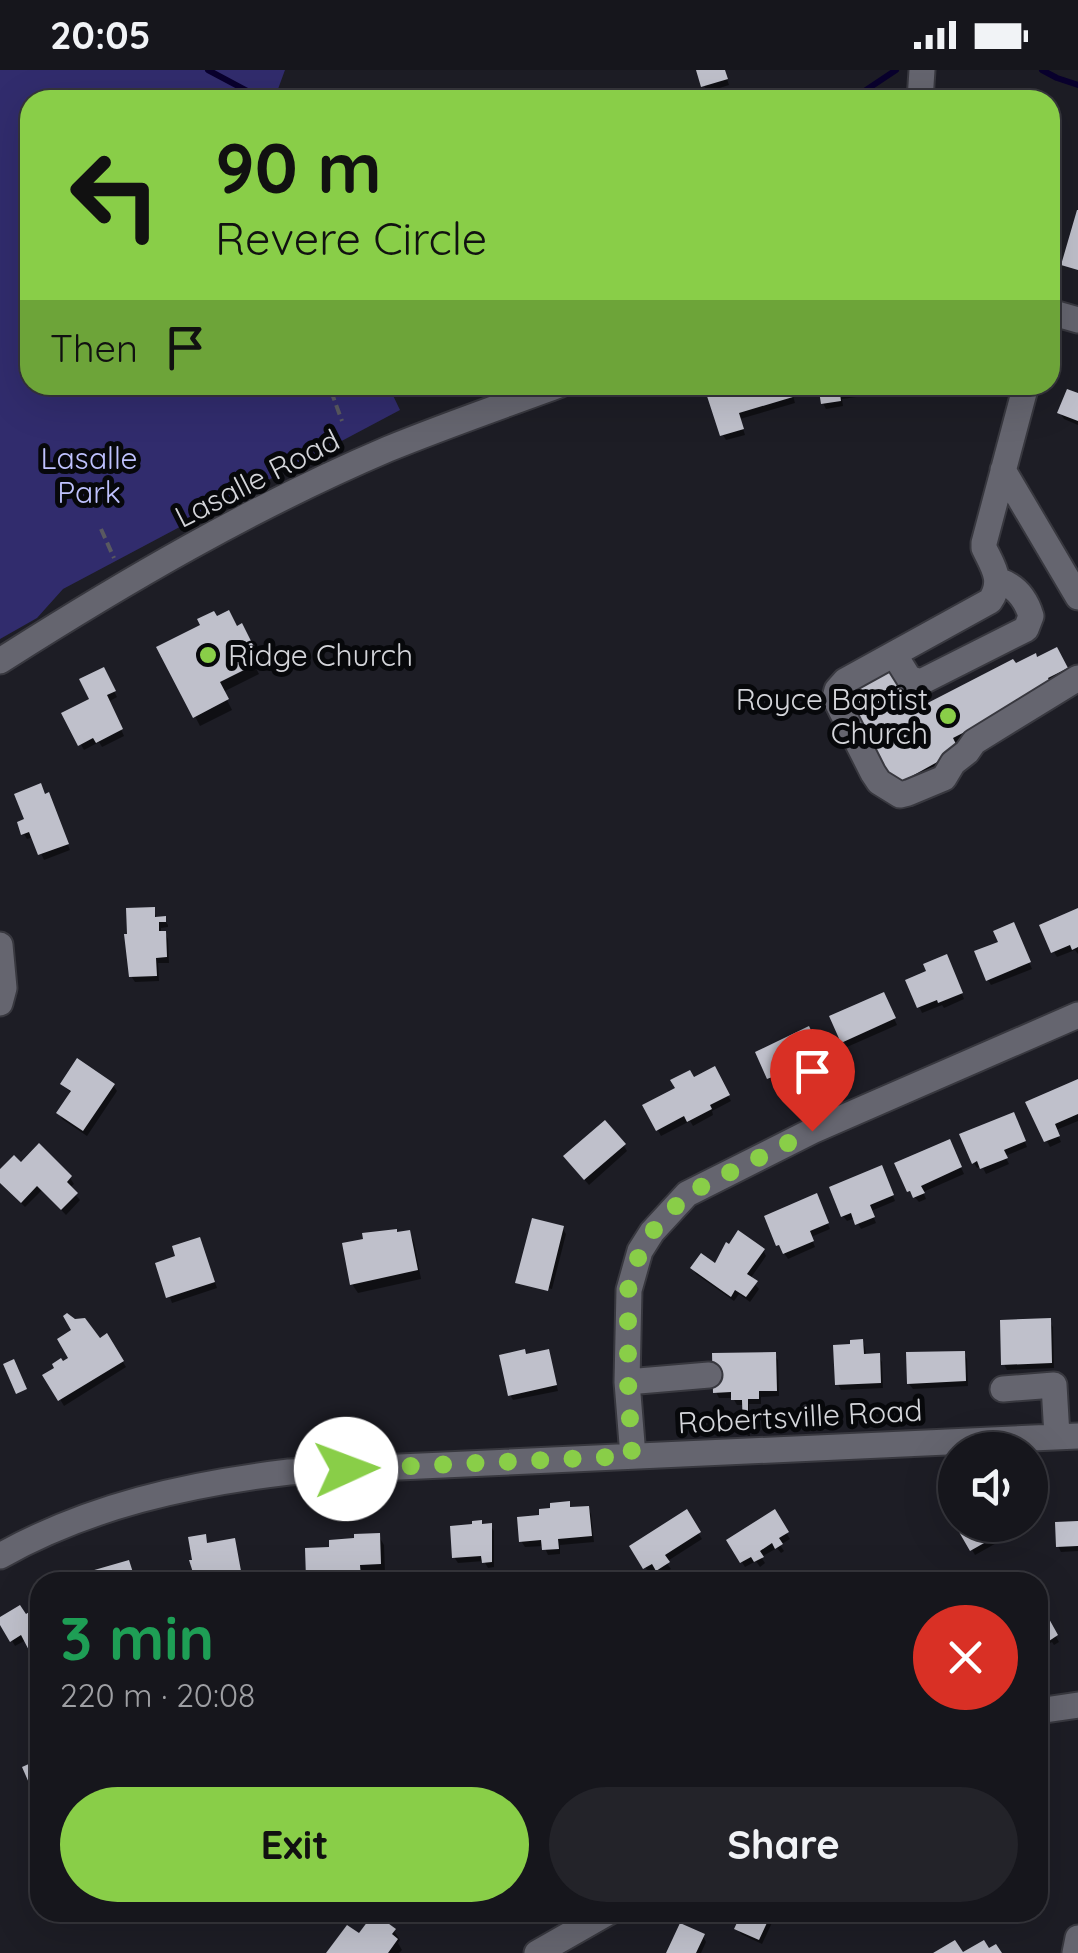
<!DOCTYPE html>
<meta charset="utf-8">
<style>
body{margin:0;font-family:Quicksand,sans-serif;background:#232329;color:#f1f3f6;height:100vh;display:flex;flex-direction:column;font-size:38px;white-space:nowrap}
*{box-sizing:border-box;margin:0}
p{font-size:32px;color:#9e9fa3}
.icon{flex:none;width:55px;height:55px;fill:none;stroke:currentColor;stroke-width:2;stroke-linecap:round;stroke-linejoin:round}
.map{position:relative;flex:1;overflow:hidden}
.details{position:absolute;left:30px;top:1502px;width:1018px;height:350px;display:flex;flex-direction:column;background:#16161c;border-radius:30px;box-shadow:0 10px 40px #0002,0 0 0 2px #35353b}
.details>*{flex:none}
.banner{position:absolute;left:20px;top:20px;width:1040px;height:305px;border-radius:30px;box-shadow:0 10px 40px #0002,0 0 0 2px #35353b;background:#89ce48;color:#111;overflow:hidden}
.controls{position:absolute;left:938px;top:1362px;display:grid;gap:20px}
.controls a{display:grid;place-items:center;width:110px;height:110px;border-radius:50%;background:#16161c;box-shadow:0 10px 40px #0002,0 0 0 2px #35353b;font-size:50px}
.pin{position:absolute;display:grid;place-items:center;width:85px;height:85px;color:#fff;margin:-102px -42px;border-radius:50% 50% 50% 0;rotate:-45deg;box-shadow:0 0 10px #0007}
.pin .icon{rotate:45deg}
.me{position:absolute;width:110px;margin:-55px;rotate:88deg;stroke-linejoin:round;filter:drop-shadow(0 0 8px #0008)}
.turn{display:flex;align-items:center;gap:35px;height:210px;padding:0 30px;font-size:45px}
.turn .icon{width:130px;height:130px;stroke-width:2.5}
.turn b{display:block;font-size:70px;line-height:85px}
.then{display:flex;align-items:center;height:95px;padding:0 30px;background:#0003;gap:20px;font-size:38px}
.round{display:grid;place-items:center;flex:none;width:105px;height:105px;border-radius:52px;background:#232329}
.head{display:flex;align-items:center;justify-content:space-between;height:170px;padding:0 30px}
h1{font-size:60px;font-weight:800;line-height:75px;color:#1e9e55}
.action{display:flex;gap:20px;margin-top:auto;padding:20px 30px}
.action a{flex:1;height:115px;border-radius:60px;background:#89ce48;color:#111;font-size:40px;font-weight:800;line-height:115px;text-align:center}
.action a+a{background:#232329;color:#f1f3f6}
.status{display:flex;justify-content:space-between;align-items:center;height:70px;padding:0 50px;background:#16161c;direction:ltr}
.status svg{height:28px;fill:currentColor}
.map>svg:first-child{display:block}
.green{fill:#312c6d}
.shadow{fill:#0007}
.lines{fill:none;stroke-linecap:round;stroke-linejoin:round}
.stream{stroke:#09002d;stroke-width:6}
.building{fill:#bfc0cb}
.minor-casing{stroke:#38383f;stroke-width:29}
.path{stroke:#595960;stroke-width:4;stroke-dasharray:10 5;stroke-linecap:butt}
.minor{stroke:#65656f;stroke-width:25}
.route{stroke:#89ce48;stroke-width:18;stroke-dasharray:0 32.4}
.poi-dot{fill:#89ce48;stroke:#07080b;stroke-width:4}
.labels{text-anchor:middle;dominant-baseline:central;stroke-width:10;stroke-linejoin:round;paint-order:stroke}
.park-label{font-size:30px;fill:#bfc2fe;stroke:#07080b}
.street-label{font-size:30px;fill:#d4d5da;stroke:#07080b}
.poi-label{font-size:30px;fill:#d4d5da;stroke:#07080b;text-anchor:start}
</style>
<div class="status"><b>20:05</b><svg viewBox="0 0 49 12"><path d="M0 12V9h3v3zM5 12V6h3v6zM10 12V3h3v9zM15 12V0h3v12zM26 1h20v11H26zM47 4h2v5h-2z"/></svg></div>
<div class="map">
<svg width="1078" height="1883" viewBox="0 0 1078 1883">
<rect width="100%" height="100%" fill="#1d1d25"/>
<path class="green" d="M0,0H285L274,30H30V315H388L400,340L63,519L37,548L0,569Z"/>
<path class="shadow" d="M698,0H724L729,15L707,22Z
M730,315H790L795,333L740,349L745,365L726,370L723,365Z
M825,315H877L878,324L842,329L843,336L826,339L823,333Z
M907,315H960V321L910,320Z
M1078,326V355L1064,349L1060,343Z
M241,556L262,595L256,598L259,604L223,622L232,640L200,656L160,578Z
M1056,580L1073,612L965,694L896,714L915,642Z
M103,600L117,627L108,632L124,666L102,677L99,672L84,680L64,644L92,630Z
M45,726L51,731L70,780L44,790L34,767L27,769L24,764Z
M153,839L157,849H164L168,855V857L161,858V864L165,863L168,869L169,893H158L159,911L135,912L131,906Z
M1078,841V884L1075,880L1057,887L1054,882Z
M1016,861L1032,899L991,915L988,910L1001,873Z
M949,893L964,929L944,938L942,935L922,943L908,911Z
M886,931L897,955L847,977L844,971Z
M812,964L825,994L772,1013L769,1008Z
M714,1000L731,1031L712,1041L713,1045L693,1056L690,1051L661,1066L645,1036Z
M63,1014L113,1015L117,1021L87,1066L62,1049L59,1043L72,1024Z
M1078,1014V1051L1056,1060L1061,1072L1050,1077L1028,1034Z
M1016,1051L1027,1077L1005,1086L1009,1094L986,1104L982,1096L977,1098L974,1093Z
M624,1076L627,1081L589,1115L570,1093Z
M952,1078L964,1104L923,1122L926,1129L919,1132L909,1121Z
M21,1095L70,1108L74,1114L69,1118L80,1130L66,1145L42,1120L25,1137L0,1112V1103Z
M884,1104L895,1131L871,1141L876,1153L861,1159L855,1148L847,1151L843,1146Z
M819,1132L830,1159L811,1167L815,1177L788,1189L778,1174Z
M562,1158L566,1164L552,1219L519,1211Z
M409,1162L414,1172L421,1209L358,1223L352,1214Z
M202,1176L217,1218L172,1233L158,1195Z
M763,1180L766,1186L750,1209L759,1219L750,1232L739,1224L734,1231L696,1204L693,1198L716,1196Z
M1049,1251L1053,1257L1054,1298L1007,1300L1004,1294Z
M75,1261L99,1271L107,1266L126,1297L64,1336L46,1306L72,1289Z
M862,1271L865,1277L866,1286H878L882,1292L883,1318L841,1320L838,1314L853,1276Z
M548,1282L558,1321L513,1330L510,1325Z
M964,1283L967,1289L968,1316L913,1319L909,1314Z
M774,1284L778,1290L779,1326L761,1327V1334H749L750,1366H748L745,1360L744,1335H737L733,1328H719L716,1322Z
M568,1434L571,1439L588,1438L591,1444L594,1472L560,1475V1484L548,1485L544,1476L525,1477L521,1471Z
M774,1442L790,1469L780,1475L784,1481L781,1483L777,1478L761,1487L765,1493L760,1497L756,1491L745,1497L729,1471Z
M686,1443L702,1469L666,1492L671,1499L661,1505L657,1498L649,1503L632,1477Z
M1078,1454V1481L1061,1482L1058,1476Z
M490,1455L494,1461V1497L488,1498L484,1491L458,1493L454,1487L483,1456Z
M958,1455H1024L1025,1457L975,1485Z
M378,1465L384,1475L385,1503L364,1504L365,1512H311L308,1508L331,1479Z
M40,1538V1593L39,1594L26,1570L15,1576L0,1550L25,1548Z
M1042,1541L1059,1572L1054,1575L1052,1572L1038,1580V1544Z
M1038,1729L1048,1742L1038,1753Z
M745,1842H777L762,1874L741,1864L737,1858Z
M394,1861L400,1870L398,1873L402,1880L399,1883H330L359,1867Z
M703,1866L706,1872L701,1883H668Z"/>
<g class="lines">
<path class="stream" d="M208,0L264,30
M1042,0L1057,8L1078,15
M851,30L896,0"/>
</g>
<path class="building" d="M696,0H725L728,9L701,17Z
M1077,140H1078V200L1061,195Z
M720,315H790L793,327L739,343L744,359L720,366L705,320Z
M823,315H882L883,317L840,323L841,331L821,334L819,321L824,320Z
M1067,319L1078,323V351L1057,343Z
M229,540L237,556L242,553L258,585L253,588L256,594L220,612L229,629L193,648L156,577L200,555L197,549L214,541L217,546Z
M1057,577L1068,598L1048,608L1050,612L1030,622L1033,627L953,668L959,680L894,716L846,623L894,598L916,639L1013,589L1016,593L1036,583L1037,587Z
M104,597L116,621L107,625L123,659L96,673L93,668L78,676L61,643L89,629L79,609Z
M41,713L45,724L49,722L69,774L38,785L29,762L21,765L17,752L24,749L14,724Z
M155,837V847L166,846V852H159V861H166L167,887L156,888L157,906L129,907L124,864H127L126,838Z
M1078,838V877L1072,880L1070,875L1051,883L1039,855Z
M1014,852L1031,892L986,911L974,881L998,872L993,861Z
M947,884L963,923L938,933L937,930L917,938L905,910L926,901L923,894Z
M884,922L896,948L841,973L829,946Z
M809,956L824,988L767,1009L755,982Z
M77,988L115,1014L83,1061L56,1043L71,1021L60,1014Z
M715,996L730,1025L710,1035L712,1039L687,1052L684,1046L656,1061L642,1035L675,1018L670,1010L690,1000L694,1007Z
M1078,1009V1044L1055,1054L1060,1066L1044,1072L1025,1032Z
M1014,1042L1026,1071L1004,1080L1008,1088L980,1099L977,1091L972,1094L959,1064Z
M605,1050L626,1074L584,1110L563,1086Z
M950,1069L962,1097L921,1116L925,1123L913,1128L910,1121L907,1122L894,1093Z
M39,1073L72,1106L67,1112L78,1123L61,1140L37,1116L21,1133L0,1113V1099L14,1085L21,1092Z
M882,1095L894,1125L870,1135L875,1147L855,1155L851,1143L841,1147L829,1117Z
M817,1123L829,1153L810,1161L814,1171L783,1184L779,1175L776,1176L764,1146Z
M532,1148L564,1156L548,1221L515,1213Z
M397,1159V1162L410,1160L418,1200L350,1215L342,1173L363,1169L362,1163Z
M738,1160L765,1179L747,1204L758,1211L746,1227L735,1220L731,1227L690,1198L701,1183L715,1193L726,1172L729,1174Z
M200,1167L215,1212L166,1228L155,1193L175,1186L172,1176Z
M67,1243L75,1249L85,1248L100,1268L107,1263L124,1291L58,1331L42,1305L54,1298L52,1294L61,1288L63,1291L68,1288L57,1269L71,1260L63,1246Z
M1051,1248L1052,1293L1001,1295L1000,1250Z
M863,1269L864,1284L880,1283L881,1313L835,1315L833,1275L850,1274V1270Z
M525,1279L526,1284L549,1279L557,1315L508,1326L499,1285Z
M965,1281L966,1311L907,1314L906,1282Z
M776,1282L777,1321H759V1329H748V1361H743L742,1330H731V1322L713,1323L712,1283Z
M14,1289L27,1319L16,1324L3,1294Z
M570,1431V1437L589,1436L592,1466L558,1469L559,1479L542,1480L541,1470L519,1472L517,1447L539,1445V1439L550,1438V1433Z
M687,1439L701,1462L665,1485L670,1492L656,1501L652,1494L643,1499L629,1476Z
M775,1439L789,1462L779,1468L783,1474L775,1479L772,1473L760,1481L764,1487L754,1492L751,1487L740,1493L726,1470Z
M482,1450V1454L492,1453V1492L482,1493L481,1486L452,1488L450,1456L472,1454V1451Z
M1078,1451V1476L1056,1477L1055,1452Z
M955,1455H1016L970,1481Z
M380,1463L381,1494L360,1495L361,1507L306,1509L305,1478L329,1477V1470L354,1468V1464Z
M206,1464L207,1473L235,1468L243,1512H196L189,1490H192L188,1467Z
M129,1490L136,1512H72L70,1507Z
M20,1535L26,1544L40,1535V1586L34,1590L21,1565L10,1572L0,1555V1547Z
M1043,1538L1058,1565L1049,1571L1046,1567L1038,1573V1541Z
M40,1689V1727L36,1729L22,1697Z
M742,1842H772L759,1870L734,1859Z
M374,1843L396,1859L392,1864L398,1869L388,1883H326L347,1855L359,1863Z
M680,1853L705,1864L696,1883H666Z
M955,1870L963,1882L984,1870L989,1878L996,1874L1002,1883H933Z"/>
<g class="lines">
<defs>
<path id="minor" d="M920,30L922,0
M1050,242L1078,250
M1026,315L984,473V478C993,497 1004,511 990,531L845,611L837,620L835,628L873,703L879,712L900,725L908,723L944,708L953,693L967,682L974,672L1078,608
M1003,400L1078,527
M894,584L909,608L921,612L1026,559L1031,546C1026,529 1016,516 998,510
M0,591C124,512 252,437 388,379C444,356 502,336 559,315
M0,875L4,918L0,933
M627,1312L709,1305
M1003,1319L1054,1315L1057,1366
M633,1386L627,1312L629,1220L640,1181L652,1162L687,1124L812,1061L1078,945
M0,1486C89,1436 188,1414 289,1402L1078,1366
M1038,1641L1078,1635
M537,1883L609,1842
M1075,1883L1078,1868"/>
</defs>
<use href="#minor" class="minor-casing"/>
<path class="path" d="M331,321L342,351
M101,459L114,488"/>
<use href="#minor" class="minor"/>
</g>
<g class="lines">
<path class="route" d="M346,1399L632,1386L628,1312V1220L640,1182L652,1162L687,1124L812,1061"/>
</g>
<g class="poi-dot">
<circle cx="208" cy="585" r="10"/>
<circle cx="948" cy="646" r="10"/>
</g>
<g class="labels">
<g class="park-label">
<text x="89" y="388">Lasalle<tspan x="89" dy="34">Park</tspan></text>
</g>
<g class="street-label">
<text transform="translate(257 408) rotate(-27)">Lasalle Road</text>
<text transform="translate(800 1346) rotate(-3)">Robertsville Road</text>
</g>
<g class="poi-label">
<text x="228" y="585">Ridge Church</text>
<text x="928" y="629" text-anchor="end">Royce Baptist<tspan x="928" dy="34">Church</tspan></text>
</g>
</g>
</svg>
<div class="controls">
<a><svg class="icon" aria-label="sound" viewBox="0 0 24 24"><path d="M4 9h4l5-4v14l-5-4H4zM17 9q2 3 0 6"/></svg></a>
</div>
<div class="pin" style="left:812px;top:1061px;background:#d93025"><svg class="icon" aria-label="arrive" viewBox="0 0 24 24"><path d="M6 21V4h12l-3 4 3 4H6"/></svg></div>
<svg class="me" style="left:346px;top:1399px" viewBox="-20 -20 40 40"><circle r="19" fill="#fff"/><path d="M0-13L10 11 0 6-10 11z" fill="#89ce48"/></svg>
<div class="banner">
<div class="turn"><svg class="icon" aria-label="left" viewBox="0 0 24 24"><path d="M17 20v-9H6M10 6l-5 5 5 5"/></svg><div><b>90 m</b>Revere Circle</div></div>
<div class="then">Then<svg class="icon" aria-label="arrive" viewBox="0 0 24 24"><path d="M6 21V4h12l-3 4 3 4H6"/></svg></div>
</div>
<section class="details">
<div class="head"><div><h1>3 min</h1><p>220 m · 20:08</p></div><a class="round" style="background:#d93025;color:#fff"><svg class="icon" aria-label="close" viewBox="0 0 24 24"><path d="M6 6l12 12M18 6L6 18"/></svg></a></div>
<div class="action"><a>Exit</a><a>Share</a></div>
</section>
</div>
